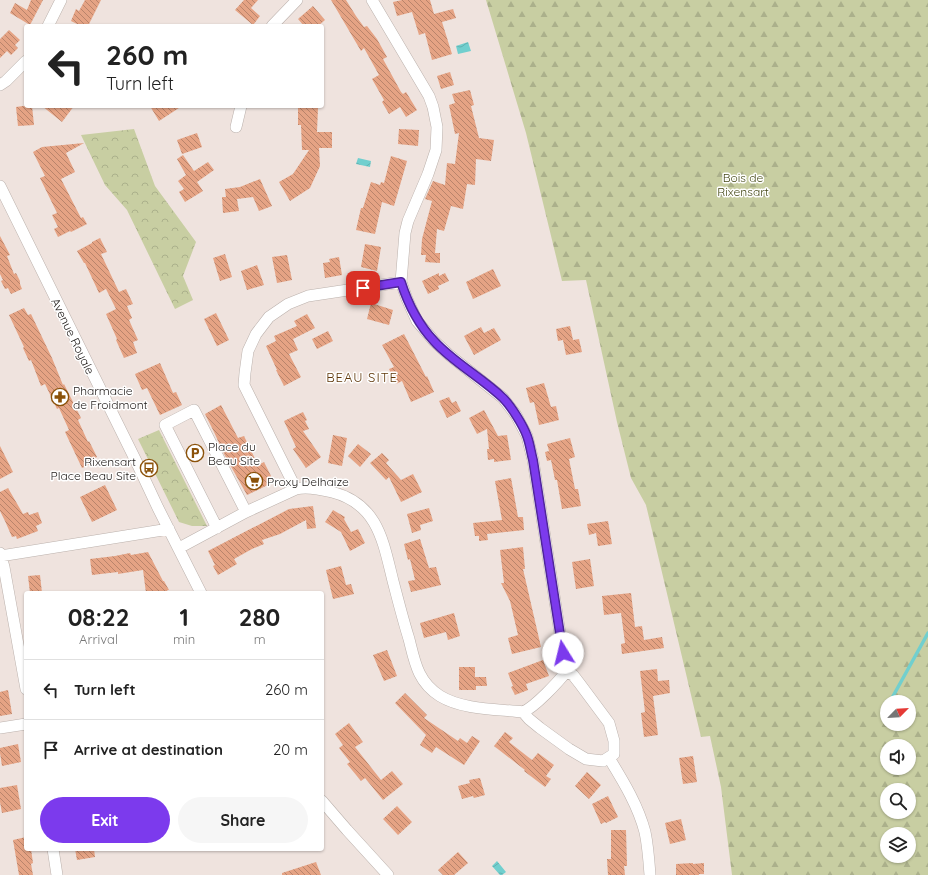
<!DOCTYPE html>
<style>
body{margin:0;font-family:Quicksand,sans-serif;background:#f6f6f6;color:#222;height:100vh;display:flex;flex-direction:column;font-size:15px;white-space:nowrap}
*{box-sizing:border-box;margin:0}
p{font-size:13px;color:#767676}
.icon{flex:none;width:22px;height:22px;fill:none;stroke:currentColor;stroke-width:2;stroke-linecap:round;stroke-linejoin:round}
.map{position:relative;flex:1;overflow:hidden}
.panel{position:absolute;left:24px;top:591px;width:300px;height:260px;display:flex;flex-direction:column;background:#fff;border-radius:4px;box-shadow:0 1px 3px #0004}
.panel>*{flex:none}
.top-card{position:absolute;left:24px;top:24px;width:300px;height:84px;border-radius:4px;box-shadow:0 1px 3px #0004;background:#fff;color:#222;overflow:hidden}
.needle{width:26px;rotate:66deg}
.fabs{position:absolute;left:880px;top:695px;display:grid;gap:8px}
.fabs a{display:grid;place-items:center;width:36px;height:36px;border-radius:50%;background:#fff;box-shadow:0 1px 3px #0004;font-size:20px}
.pin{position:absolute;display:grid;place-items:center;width:34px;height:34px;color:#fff;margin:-17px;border-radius:8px;box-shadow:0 2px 6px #0006}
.me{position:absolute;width:44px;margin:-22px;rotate:351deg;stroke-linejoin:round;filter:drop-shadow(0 0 3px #0008)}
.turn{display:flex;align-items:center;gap:14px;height:84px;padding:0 16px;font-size:18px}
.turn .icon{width:52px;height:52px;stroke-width:2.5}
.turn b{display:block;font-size:28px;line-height:34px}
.eta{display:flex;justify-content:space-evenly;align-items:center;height:68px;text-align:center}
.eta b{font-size:24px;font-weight:800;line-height:28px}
.primary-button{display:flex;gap:8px;margin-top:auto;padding:8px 16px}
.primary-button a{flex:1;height:46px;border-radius:24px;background:#7c3aed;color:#fff;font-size:16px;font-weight:800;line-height:46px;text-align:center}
.primary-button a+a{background:#f6f6f6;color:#222}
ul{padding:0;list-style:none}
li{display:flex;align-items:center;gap:12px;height:60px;padding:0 16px;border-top:1px solid #e0e0e0}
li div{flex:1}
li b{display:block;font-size:15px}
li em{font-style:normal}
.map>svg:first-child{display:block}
.forest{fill:url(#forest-firs);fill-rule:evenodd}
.park{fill:url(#park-crowns)}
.water{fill:url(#water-waves)}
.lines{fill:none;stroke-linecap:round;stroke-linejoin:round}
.stream{stroke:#71cfce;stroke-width:3.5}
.building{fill:url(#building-back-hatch)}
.minor-casing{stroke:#bbb1ac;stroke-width:12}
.minor{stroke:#fff;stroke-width:11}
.route-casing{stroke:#51269a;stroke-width:10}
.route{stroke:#7c3aed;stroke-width:7}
.labels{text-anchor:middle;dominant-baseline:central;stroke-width:3;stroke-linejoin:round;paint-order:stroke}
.park-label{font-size:12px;fill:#454917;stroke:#fff}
.street-label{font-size:12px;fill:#1e1a18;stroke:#fff}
.poi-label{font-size:12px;fill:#1e1a18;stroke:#fff;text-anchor:start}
.neighbourhood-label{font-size:13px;letter-spacing:1px;fill:#5f3709;stroke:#fff}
</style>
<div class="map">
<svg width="928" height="875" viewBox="0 0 928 875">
<defs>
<pattern id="forest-firs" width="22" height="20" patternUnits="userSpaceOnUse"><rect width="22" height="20" fill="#c8cea2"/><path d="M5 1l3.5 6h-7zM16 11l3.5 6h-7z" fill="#abb08b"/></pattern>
<pattern id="park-crowns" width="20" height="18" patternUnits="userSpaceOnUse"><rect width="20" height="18" fill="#c8cea2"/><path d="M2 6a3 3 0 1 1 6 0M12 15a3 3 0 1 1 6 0" fill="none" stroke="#abb08b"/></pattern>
<pattern id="water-waves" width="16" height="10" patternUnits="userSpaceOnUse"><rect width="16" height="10" fill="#71cfce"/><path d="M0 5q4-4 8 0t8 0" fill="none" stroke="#61b1b0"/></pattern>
<pattern id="building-back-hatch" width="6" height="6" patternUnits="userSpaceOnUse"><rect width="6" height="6" fill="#e5a384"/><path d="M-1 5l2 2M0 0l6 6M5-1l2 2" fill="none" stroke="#b9846b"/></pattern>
</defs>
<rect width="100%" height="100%" fill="#efe3de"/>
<path class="forest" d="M486,0H928V875H732L721,787L710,736L701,737L646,505L631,478L617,422L586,280L562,281L526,133ZM887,702H909V724H887ZM887,746H909V768H887ZM887,790H909V812H887ZM887,834H909V856H887Z"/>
<path class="park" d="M134,129L155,186L196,242L183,276L193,300L175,309L127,210L105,185L81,135Z
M159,430L207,526H192L179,522L138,439Z"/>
<path class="water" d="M468,42L471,51L458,54L456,46Z
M358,158L371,161L370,167L356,164Z
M497,861L506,872L502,875H500L492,866Z"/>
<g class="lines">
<path class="stream" d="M892,698L928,633"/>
</g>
<path class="building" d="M31,0H43L30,25L10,13L15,3L27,10Z
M85,0H101L88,26H81L71,21L76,9L79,11Z
M244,0H258L251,8L260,16L253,25L235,10Z
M331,0H346L356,16L364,27L367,26L377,39L387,57L383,59L401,92L403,94L406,92L417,110L406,117L400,107L389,114L382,102L384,100L372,79L379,75L364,48L361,51Z
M402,0H430L434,14L453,9L456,18L442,22L452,54L432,60L425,33L419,35L412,12L397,16L393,2Z
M313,6L325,20L318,26H304L298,19Z
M9,30L20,40L15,45L18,48L11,55L7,51L0,58V39Z
M450,72L454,85L441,89L437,76Z
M470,90L474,105L471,106L479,138L494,140L491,161L476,159L475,185L467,184L463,209L451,206L444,231L437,229L435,253H440V263L425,262L426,255H421L422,239L432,201L425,199L433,181L445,185L447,163L455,164L459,133L455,134L449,105L455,103L452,94Z
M23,106H32L34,125L18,126L16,107Z
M42,106H74L62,122Z
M150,106H182L159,121Z
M298,108H318L317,132H332V148H319L320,166L310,188L290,201L279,182L293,174L309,150H302L301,125H298Z
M399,129L419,130L418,146L398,144Z
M197,133L202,147L182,154L177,140Z
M84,143L66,153L75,172L61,179L81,218L83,217L87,224L71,232L70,231L58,237L54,229L58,227L52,215L57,213L40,178L45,176L33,152L42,147Z
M183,155L194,171L208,162L214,170L197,182L203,191L185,202L179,192L184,189L178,181L186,175L177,159Z
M391,156L407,161L394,206L382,202L375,234L356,230L361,208H363L371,182L380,185L381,182L384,183Z
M260,179L272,206L259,211L253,197L237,199L239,211L223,213L222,197H226L225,189L240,187Z
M0,236L10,255L7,256L14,274L16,273L20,281V284L22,289L11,294L8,288L5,289L1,281L3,280L0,274Z
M100,238L107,252L101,254L119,292L126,289L133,304L127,306L132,318L129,320L138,340L133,342L137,353L124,358L116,340L117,339L106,314L116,309L106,289L99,293L85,263H84L77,251L92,243V242Z
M365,244L381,247L377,271L361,267Z
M225,254L232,277L220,281L213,258Z
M287,255L292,280L277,283L272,257Z
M339,257L342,275L325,278L323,263L330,262L329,259Z
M257,265L264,285L247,290L241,271Z
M493,269L501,286L473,299L466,282Z
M439,273V276L445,273L449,281L438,286L439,289L428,294L422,281Z
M371,303L393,310L389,325L367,319Z
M24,308L28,315L31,314L52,358L63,385L64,384L81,418L78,420L88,442L89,441L97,457L93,459L94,462L82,468L65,432L69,430L59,408L57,409L45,384L41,386L31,360L29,361L23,348L24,347L9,315Z
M216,313L229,340L217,346L204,319Z
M307,314L315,328L293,339L298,350L289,354L301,377L284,386L276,370H277L266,346L276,341L274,336L297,326L294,321Z
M570,326L573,340L579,339L582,352L566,355L563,340L558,341L556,329Z
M481,327L484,333L494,328L501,340L474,355L464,336Z
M328,331L333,341L317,349L312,339Z
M404,334L426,377L427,376L434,392L411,402L402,381L396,384L389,369L394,367L382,345Z
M160,363L173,393L176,392L182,405L160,415L147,388L142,390L135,374Z
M544,383L551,407L556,406L559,420L539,425L534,402L530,403L526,388Z
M449,397L452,403L456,401L461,411L447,418L439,401Z
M221,405L238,438L244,436L258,465L264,462L274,482L247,495L224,454L214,432L205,414Z
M484,410L498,436L507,435L511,460L494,462V459L488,460L487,449H489L487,429L477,434L469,418Z
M303,412L307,420L305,421L309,429L303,431L321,457L306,468L293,449L296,447L284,421Z
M333,435L347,438L342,466L328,463Z
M570,438L575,457L569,459L575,489H578L581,506L562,509L557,480H555L551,460L547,461L545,452L549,451L547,444Z
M358,444L371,454L360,467L348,456Z
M0,446L13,472L0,479Z
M382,453L389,460L386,463L401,480L413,474L422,492L401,502L389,477L386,480L370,463Z
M511,478L518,517H523L524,530L487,534L488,540L479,541V536H475L473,523L502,520L495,481Z
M105,485L117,510L92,522L80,497Z
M8,488L23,514L28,512L29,515L38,512L42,523L36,526L38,531L17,539L16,536L12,537L5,521L0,511V492Z
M313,506L316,528L307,529L306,520L280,534L262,540L264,544L252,549L234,559L237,564L218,575L213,566L215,565L208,551L289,509Z
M429,508L433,521L420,525L421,530L412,533L407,514Z
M333,510L345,517L344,519L351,532L358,529L365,543L350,551L341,532L325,522Z
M608,521L612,544L598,546L596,533L589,535L587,524Z
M420,539L429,568L436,567L441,585L411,592L408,581L415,580L410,559L408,560L404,544Z
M523,547L525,569H523L541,647L512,654L508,638L518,635L510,601L501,583H504L500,550Z
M148,552L163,581H164L169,590H167L169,593H146L143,570L118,574V572L92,575L90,559L115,556L130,553L131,555Z
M590,559L594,586L576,589L572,562Z
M341,566L346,585L351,584L354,594L333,599L326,570Z
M40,575L42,593H30L28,576Z
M631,593L635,627L642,626L644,640L662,637L664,648L622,654L621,644L625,643L621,613L604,615L602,596Z
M454,613L460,636L448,640L446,632L424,638L420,623Z
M387,650L397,676L384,681L373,655Z
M543,660L549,676L526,684L528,690L515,695L511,687L513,686L508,673Z
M459,667H475V677H486L487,686H476V690H459Z
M657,669L658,681L669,680L670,693L653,696L658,735L644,737L641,713L645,712L640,671Z
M8,690L12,714L0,716V692Z
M405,693L427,715L424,718L458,741L460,738L467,743L472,736L480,741L464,765L436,747L432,753L420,745L426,735L395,703Z
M349,723L363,742L355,747L381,780L392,771L403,784L383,800L365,778L361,781L347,764L350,762L339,748L343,745L335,734Z
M505,732L513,738L509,742L532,760L538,753L554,765L546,776L551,779L545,787L524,771L525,770L494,746Z
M18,744L21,762L2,766L0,753V748Z
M693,756L697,782L683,784L679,758Z
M587,772L601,785L589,799L575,786Z
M480,778L485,795L474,798L473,796L462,799L458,786L470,783L469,780Z
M17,785L21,809L2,813L0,802V788Z
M608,796L618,817L606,823L605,822L601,824L592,804Z
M397,806L412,822L398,835L383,819Z
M681,819L686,840L670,844L665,823Z
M611,830H626L627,866H624L625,875H608L607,859H611Z
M26,837V849H31L33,863L31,864L33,875H19L13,840Z
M75,849H94L95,857L77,860Z
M458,852L468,863L454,875H443L438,870Z
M316,862L321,875H282V873Z
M693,863V864L704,863V874H699V875H676V864Z"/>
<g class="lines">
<defs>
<path id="minor" d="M372,0L429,96L433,107L437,127L436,150L428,174L408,221L405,233L401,282L407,299L417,321L434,341L448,354L503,398L516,415L527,436L533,460L566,672
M48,26L61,0
M272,26L297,0
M0,85L6,81L26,61
M236,127L241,106
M0,186L136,461L158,508L201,593
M296,489L244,385L245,373L248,351L256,334L269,317L288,304L308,296L401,282
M217,528L165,425L194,410L246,512
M179,548L246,512L296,489C307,486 320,489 332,492C378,504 383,541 393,581C398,600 403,620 409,639C415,663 418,682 440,696C463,710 497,709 523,712
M0,553L4,567L26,689
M0,556L169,529
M523,712L529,719L540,728L569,749L586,759L603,761L614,754V741L609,723L580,684L573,675L566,672
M523,712C535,707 558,682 566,672
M0,728L26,724
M609,758C623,781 638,805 645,832C648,846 649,861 650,875
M322,801L347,830L388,875
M53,849L57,875"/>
</defs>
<use href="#minor" class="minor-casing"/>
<use href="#minor" class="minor"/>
</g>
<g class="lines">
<defs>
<path id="route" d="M363,288L401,282C408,304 418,324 434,341C454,363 481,377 503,398C511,406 523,425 527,436C530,444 531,453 533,460L563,653"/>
</defs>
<use href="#route" class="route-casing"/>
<use href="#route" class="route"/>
</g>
<defs>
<symbol id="pharmacy-ring" viewBox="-11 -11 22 22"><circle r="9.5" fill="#fff" stroke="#8b520a" stroke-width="1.5"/><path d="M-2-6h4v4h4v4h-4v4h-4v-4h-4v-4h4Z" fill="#8b520a"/></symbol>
<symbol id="parking-ring" viewBox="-11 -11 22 22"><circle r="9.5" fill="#fff" stroke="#8b520a" stroke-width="1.5"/><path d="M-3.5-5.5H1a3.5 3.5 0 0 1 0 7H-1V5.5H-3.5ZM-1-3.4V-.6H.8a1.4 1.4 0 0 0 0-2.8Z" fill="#8b520a"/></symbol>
<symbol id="bus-ring" viewBox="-11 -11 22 22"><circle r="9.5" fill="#fff" stroke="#8b520a" stroke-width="1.5"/><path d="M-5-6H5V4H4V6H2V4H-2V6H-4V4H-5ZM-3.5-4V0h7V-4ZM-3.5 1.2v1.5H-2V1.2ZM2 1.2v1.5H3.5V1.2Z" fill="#8b520a"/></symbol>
<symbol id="supermarket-ring" viewBox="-11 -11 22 22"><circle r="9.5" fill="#fff" stroke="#8b520a" stroke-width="1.5"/><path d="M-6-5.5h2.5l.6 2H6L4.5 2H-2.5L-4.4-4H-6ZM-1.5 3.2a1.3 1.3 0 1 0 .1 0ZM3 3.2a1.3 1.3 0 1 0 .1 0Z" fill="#8b520a"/></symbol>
</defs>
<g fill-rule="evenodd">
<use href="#pharmacy-ring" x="50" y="387" width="20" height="20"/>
<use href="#parking-ring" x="185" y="443" width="20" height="20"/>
<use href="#bus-ring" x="139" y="458" width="20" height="20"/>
<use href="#supermarket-ring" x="244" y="471" width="20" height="20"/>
</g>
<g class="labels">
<g class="park-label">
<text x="743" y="177">Bois de<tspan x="743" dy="14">Rixensart</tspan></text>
</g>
<g class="street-label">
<text transform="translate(73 336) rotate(64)">Avenue Royale</text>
</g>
<g class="poi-label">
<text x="73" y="390">Pharmacie<tspan x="73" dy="14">de Froidmont</tspan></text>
<text x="208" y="446">Place du<tspan x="208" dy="14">Beau Site</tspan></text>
<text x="136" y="461" text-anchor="end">Rixensart<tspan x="136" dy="14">Place Beau Site</tspan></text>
<text x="267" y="481">Proxy Delhaize</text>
</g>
<g class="neighbourhood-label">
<text x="362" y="377">BEAU SITE</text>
</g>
</g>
</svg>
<div class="fabs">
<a><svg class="needle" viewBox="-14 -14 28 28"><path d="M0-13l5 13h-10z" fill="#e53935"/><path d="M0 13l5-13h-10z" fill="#767676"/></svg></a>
<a><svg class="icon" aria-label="sound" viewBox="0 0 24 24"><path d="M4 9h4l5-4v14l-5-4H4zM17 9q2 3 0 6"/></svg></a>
<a><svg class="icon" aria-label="search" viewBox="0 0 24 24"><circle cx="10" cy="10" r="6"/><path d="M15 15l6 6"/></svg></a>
<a><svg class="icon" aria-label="layers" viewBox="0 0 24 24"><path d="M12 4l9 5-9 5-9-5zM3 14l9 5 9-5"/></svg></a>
</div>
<div class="pin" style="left:363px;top:288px;background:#d93025"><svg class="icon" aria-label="arrive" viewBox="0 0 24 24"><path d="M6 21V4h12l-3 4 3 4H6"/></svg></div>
<svg class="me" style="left:563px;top:653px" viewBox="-20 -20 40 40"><circle r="19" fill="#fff"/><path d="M0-13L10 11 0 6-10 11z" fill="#7c3aed"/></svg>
<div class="top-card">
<div class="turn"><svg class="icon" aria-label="left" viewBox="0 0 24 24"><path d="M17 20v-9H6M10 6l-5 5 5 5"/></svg><div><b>260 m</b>Turn left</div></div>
</div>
<section class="panel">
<div class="eta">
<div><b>08:22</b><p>Arrival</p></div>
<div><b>1</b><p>min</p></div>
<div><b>280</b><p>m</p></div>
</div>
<ul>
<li><svg class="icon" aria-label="left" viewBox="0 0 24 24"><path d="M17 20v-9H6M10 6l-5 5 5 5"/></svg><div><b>Turn left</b></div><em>260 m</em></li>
<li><svg class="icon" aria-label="arrive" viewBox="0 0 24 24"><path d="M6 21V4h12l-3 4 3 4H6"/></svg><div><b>Arrive at destination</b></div><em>20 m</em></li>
</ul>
<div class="primary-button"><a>Exit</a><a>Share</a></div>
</section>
</div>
